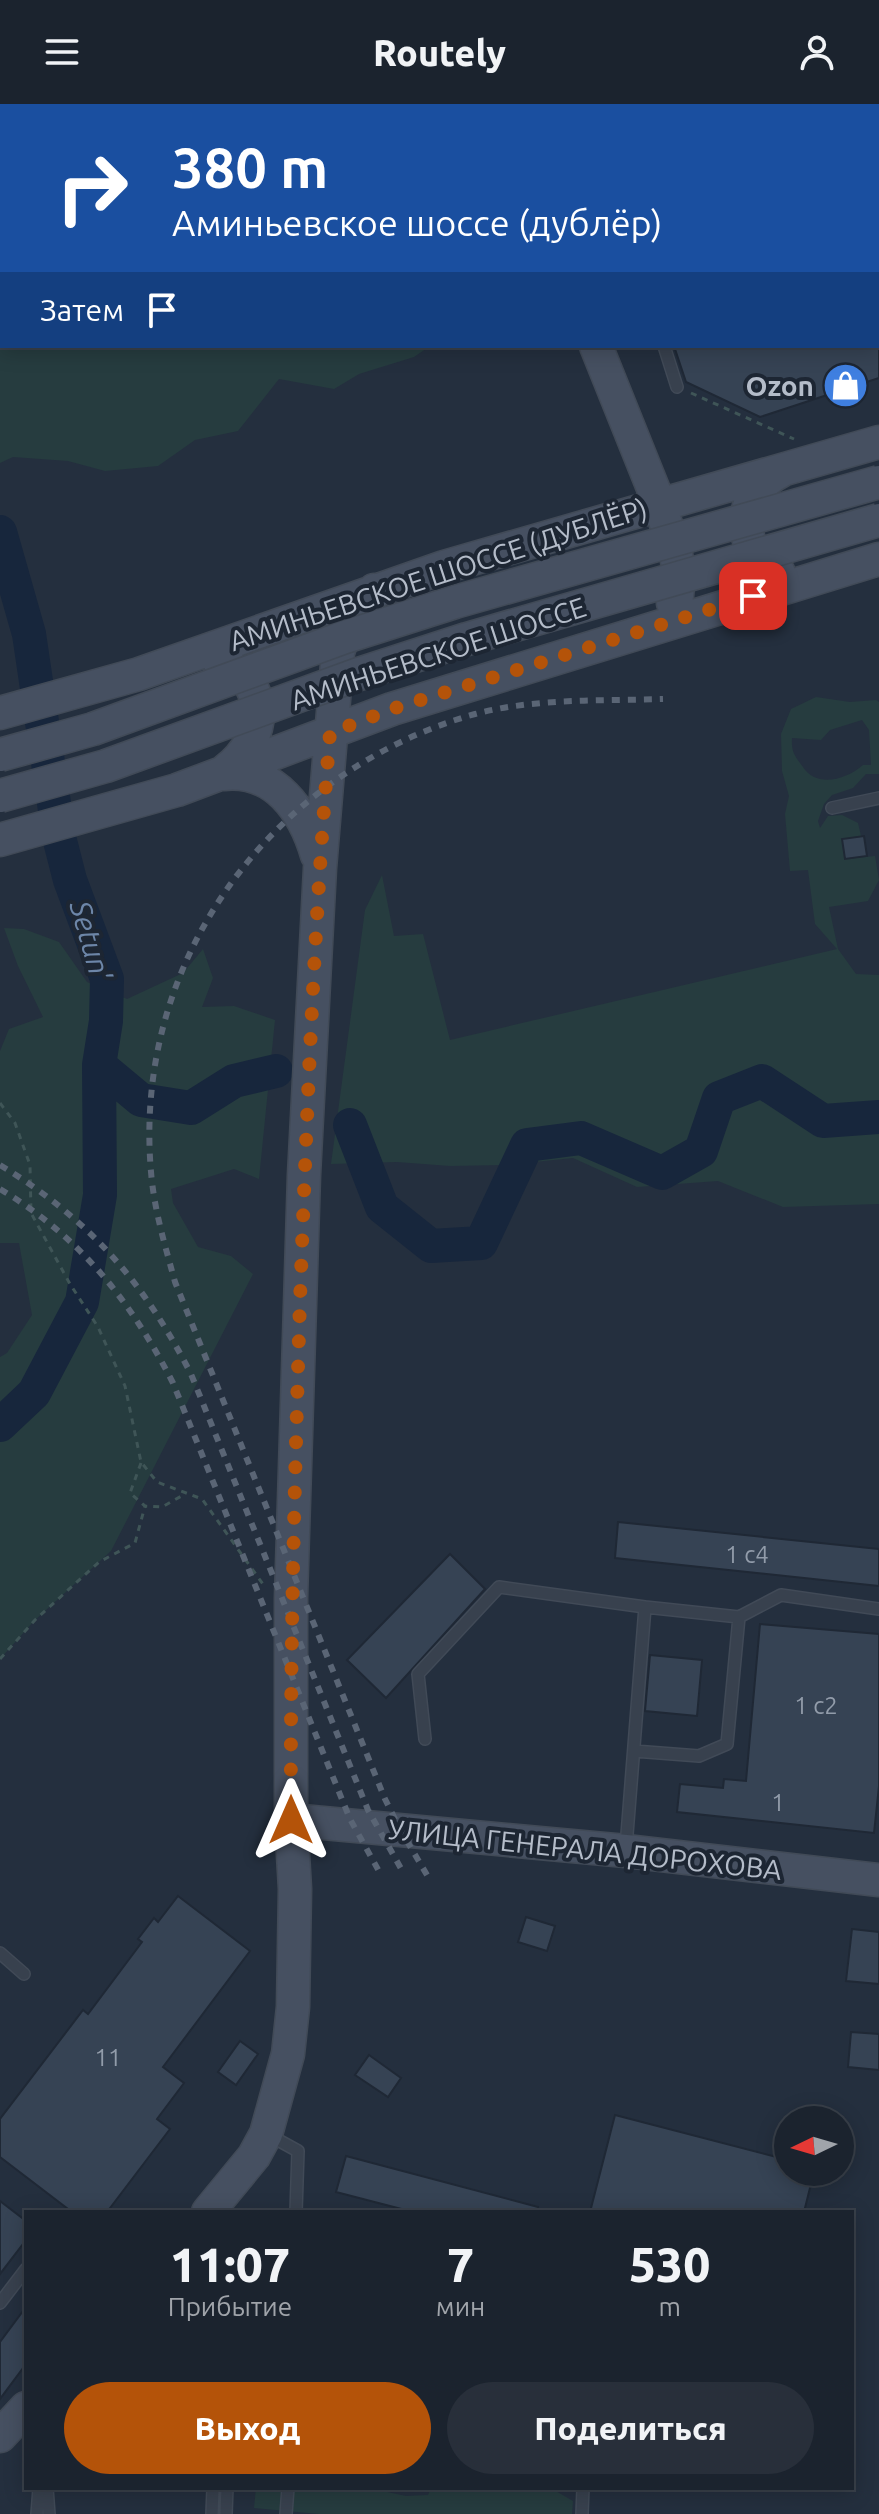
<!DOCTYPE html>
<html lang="ru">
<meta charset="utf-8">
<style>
body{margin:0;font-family:Ubuntu,sans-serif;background:#282f3a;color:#f1f3f6;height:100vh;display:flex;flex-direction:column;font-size:30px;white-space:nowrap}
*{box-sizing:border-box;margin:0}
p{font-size:26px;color:#a0a4aa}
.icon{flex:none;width:44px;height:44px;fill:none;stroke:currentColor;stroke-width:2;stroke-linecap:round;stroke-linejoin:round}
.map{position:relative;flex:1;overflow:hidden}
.drawer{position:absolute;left:24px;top:2106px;width:830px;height:280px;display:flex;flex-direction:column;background:#1b232e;border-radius:0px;box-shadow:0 4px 20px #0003,0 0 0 2px #39404a}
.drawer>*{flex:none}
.hud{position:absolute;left:0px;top:0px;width:880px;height:244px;box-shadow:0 4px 20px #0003,0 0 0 2px #39404a;background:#1a4fa0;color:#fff;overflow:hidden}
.needle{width:52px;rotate:265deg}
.buttons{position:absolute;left:774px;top:2002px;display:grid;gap:16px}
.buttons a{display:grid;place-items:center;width:80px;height:80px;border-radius:50%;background:#1b232e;box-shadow:0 4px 20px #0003,0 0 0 2px #39404a;font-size:40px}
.pin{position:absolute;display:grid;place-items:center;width:68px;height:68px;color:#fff;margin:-34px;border-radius:16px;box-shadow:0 4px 12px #0006}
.me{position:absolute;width:88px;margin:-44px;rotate:0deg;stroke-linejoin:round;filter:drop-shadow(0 0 6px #0008)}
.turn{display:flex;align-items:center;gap:28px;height:168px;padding:0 40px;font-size:36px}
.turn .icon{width:104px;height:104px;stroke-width:2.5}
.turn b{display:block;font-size:56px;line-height:68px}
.then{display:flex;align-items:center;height:76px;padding:0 40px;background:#0003;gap:16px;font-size:30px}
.eta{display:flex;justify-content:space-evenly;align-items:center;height:136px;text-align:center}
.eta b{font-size:48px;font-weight:800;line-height:56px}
.primary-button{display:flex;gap:16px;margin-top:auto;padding:16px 40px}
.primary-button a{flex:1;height:92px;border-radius:48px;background:#b45309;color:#fff;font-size:32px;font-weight:800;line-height:92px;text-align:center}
.primary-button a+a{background:#282f3a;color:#f1f3f6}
header{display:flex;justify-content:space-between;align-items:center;height:104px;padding:0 40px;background:#1b232e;font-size:36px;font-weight:800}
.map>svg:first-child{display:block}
.green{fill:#263c3f;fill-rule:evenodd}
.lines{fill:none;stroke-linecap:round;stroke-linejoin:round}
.river{stroke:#17263c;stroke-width:34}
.building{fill:#364354;stroke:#1f2835;stroke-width:2}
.lane-casing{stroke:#414a57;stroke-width:14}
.secondary-casing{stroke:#414a57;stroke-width:35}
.path{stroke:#3f5557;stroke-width:3;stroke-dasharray:6 6;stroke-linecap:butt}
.lane{stroke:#38414e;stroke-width:11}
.secondary{stroke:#465061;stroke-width:32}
.rail{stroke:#5a6575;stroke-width:6;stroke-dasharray:8 8;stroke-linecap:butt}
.secondary-bridge-casing{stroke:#414a57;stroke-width:35;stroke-linecap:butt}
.secondary-bridge{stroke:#465061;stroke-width:32}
.route{stroke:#b45309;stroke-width:14;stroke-dasharray:0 25.2}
.labels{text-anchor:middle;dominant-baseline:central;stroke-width:8;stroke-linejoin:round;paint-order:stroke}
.number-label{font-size:24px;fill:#929caa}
.poi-label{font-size:28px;font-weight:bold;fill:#b4bcc9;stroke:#1d2633;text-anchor:end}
.street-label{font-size:28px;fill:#b4bcc9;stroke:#1d2633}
.water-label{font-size:30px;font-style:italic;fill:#6d86a8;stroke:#1d2633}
</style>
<header><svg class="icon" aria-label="menu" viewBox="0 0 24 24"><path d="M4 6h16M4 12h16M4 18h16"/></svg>Routely<svg class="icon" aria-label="person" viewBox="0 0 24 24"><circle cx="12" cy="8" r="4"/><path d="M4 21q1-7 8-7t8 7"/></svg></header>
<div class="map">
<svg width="879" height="2410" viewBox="0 0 879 2410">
<rect width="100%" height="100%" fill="#242f3e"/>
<path class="green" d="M0,0H364L2,2V242H430L414,253L359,270L334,285L279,275L238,327L195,336L158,362L105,367L68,357L13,353L0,359Z
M816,593L850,598L876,596L879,598V670H866L853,684L832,691L824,700L818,717L820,724L828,712L842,711L858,719L861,732L842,735L845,755L875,752L879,776L868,797L829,803L838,845L856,870L879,871V1100L783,1103L718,1077L637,1083L573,1054L505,1061L450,1062L397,1058L331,1060L365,806L382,771L394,832L423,830L450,936L837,845L815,820L808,766L790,767L785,710L789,692L782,667L781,630L791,605ZM862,616L869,626L871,661H863C846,676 816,684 803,663C795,652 791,648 792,634L821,636L830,626Z
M4,824L24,825L59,838L87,878L127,895L183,869L203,845L213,874L202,903L234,902L275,916L259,1075L234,1065L171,1085L173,1099L198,1143L231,1152L253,1170L111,1447L35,1516L0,1555V1253L7,1249L32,1211L19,1139H0V947L9,925L43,913L18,862Z
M256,2384H325L378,2386L406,2392L428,2391L431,2384H538L554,2386L573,2397L572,2410H319L254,2404Z"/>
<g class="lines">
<path class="river" d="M0,428L29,530L59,733L70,776L107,875L106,917L99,961L100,1091L82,1198L34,1289L0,1321
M99,961L141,996L191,1004L234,977L276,967
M350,1021L382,1103L431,1142L481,1139L527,1041L581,1034L662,1069L701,1047L719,994L762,977L823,1017L879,1013"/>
</g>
<path class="building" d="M674,242H879V274L760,313L686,278Z
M864,732L867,752L845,755L842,735Z
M618,1418L879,1445V1482L615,1454Z
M450,1450L485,1485L386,1594L347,1556Z
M760,1520L879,1530V1682L874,1729L677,1708L680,1680L723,1684L724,1675L746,1677Z
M650,1551L702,1556L697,1612L645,1607Z
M178,1792L250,1847L163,1963L184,1979L157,2015L170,2025L107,2108H72L0,2053V2015L83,1906L88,1910L142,1838L138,1835L154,1814L158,1818Z
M526,1813L555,1822L547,1847L518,1838Z
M852,1825L879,1828V1880L846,1877Z
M851,1928L879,1930V1966L848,1963Z
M240,1937L258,1950L236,1981L218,1968Z
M369,1951L401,1974L388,1993L355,1971Z
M615,2011L788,2056V2068H814L804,2108H590Z
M346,2052L538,2103L537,2108H413L336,2088Z
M0,2097L26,2117V2136L0,2170Z
M26,2203V2260L0,2295V2238Z"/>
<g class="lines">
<defs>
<path id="lane" d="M664,242L677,283
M832,704L879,694
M739,1513L781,1491L879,1505
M425,1635L418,1570L499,1483L645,1503
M626,1743L645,1503L739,1513L727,1640L699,1652L634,1647
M0,1849L24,1870
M267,2030L298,2047L296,2108
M0,2199L26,2165
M47,2384L49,2410
M37,2410L39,2384
M212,2410L213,2384
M226,2410L227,2384
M286,2410L288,2384
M582,2410L583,2384"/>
<path id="secondary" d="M498,0L499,2
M697,0L703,2
M535,2L536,0
M878,29H879
M596,242L659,399L676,450L679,470L677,492L673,499
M779,469C733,446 737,389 781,367
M219,557C273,579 267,635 226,666
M0,609L139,570L444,463L879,338
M223,670C275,664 304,707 317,751
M0,736L177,686L392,605L879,455
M291,1716L626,1747L879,1776
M208,2108L254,2052L266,2030L288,1950L293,1903L295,1785L291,1716V1494L304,1071L320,764L338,548L351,510L374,486
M0,2332L26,2304"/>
</defs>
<use href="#lane" class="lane-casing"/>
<use href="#secondary" class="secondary-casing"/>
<path class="path" d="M773,0L778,2
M862,2L867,0
M691,289L794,335
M0,999L15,1019L30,1061L31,1109L70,1180L98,1223L125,1282L141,1358L157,1378L202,1395L265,1483
M141,1359L130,1389L145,1402L162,1403L185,1390
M0,1555L35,1516L99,1458L135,1439L145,1402"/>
<use href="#lane" class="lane"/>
<use href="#secondary" class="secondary"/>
<path class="rail" d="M0,1061C89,1115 144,1178 191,1270L368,1706L403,1768
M0,1085C80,1133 131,1197 173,1279L350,1715L380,1769
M427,1771L401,1727L385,1695L175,1178C166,1145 156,1112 152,1078C128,862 269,668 475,610C535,594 601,597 663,595"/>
<defs>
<path id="secondary-bridge" d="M0,651L93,625L345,533L455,498L879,378
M0,692L106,662L356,571L467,535L879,416"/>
</defs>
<use href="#secondary-bridge" class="secondary-bridge-casing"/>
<use href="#secondary-bridge" class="secondary-bridge"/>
</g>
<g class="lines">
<path class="route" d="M291,1716C290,1543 295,1370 300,1196C307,1007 314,818 330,629L392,605L753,492"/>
</g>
<defs>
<symbol id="shop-disc" viewBox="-11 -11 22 22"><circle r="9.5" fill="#3f7fe0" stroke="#1d2633"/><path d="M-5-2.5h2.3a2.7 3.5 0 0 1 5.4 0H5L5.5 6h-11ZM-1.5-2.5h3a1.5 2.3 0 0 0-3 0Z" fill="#fff"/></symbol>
</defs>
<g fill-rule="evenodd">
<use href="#shop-disc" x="820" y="256" width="51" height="51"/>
</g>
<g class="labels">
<g class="number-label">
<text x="747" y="1450">1 с4</text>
<text x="816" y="1601">1 с2</text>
<text x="778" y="1698">1</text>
<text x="108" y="1953">11</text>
</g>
<g class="poi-label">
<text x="814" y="281">Ozon</text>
</g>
<g class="street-label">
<text transform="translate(438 470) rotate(-18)">АМИНЬЕВСКОЕ ШОССЕ (ДУБЛЁР)</text>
<text transform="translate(438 549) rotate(-18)">АМИНЬЕВСКОЕ ШОССЕ</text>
<text transform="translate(585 1745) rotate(6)">УЛИЦА ГЕНЕРАЛА ДОРОХОВА</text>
</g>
<g class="water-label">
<text transform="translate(91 836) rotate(74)">Setun'</text>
</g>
</g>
</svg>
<div class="buttons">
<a><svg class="needle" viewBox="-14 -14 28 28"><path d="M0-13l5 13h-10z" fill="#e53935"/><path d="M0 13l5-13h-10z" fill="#a0a4aa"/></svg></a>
</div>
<div class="pin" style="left:753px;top:492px;background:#d93025"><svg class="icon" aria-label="arrive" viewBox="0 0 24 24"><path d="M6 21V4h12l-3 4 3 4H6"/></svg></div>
<svg class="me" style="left:291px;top:1716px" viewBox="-20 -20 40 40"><path d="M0-17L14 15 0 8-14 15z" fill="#b45309" stroke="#fff" stroke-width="4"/></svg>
<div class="hud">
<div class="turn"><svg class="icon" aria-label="right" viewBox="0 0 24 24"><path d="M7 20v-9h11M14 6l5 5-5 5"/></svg><div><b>380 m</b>Аминьевское шоссе (дублёр)</div></div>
<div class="then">Затем<svg class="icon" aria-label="arrive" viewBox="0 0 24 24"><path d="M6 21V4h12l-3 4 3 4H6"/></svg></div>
</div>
<section class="drawer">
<div class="eta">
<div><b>11:07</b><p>Прибытие</p></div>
<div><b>7</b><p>мин</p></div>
<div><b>530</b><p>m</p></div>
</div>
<div class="primary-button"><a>Выход</a><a>Поделиться</a></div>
</section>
</div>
